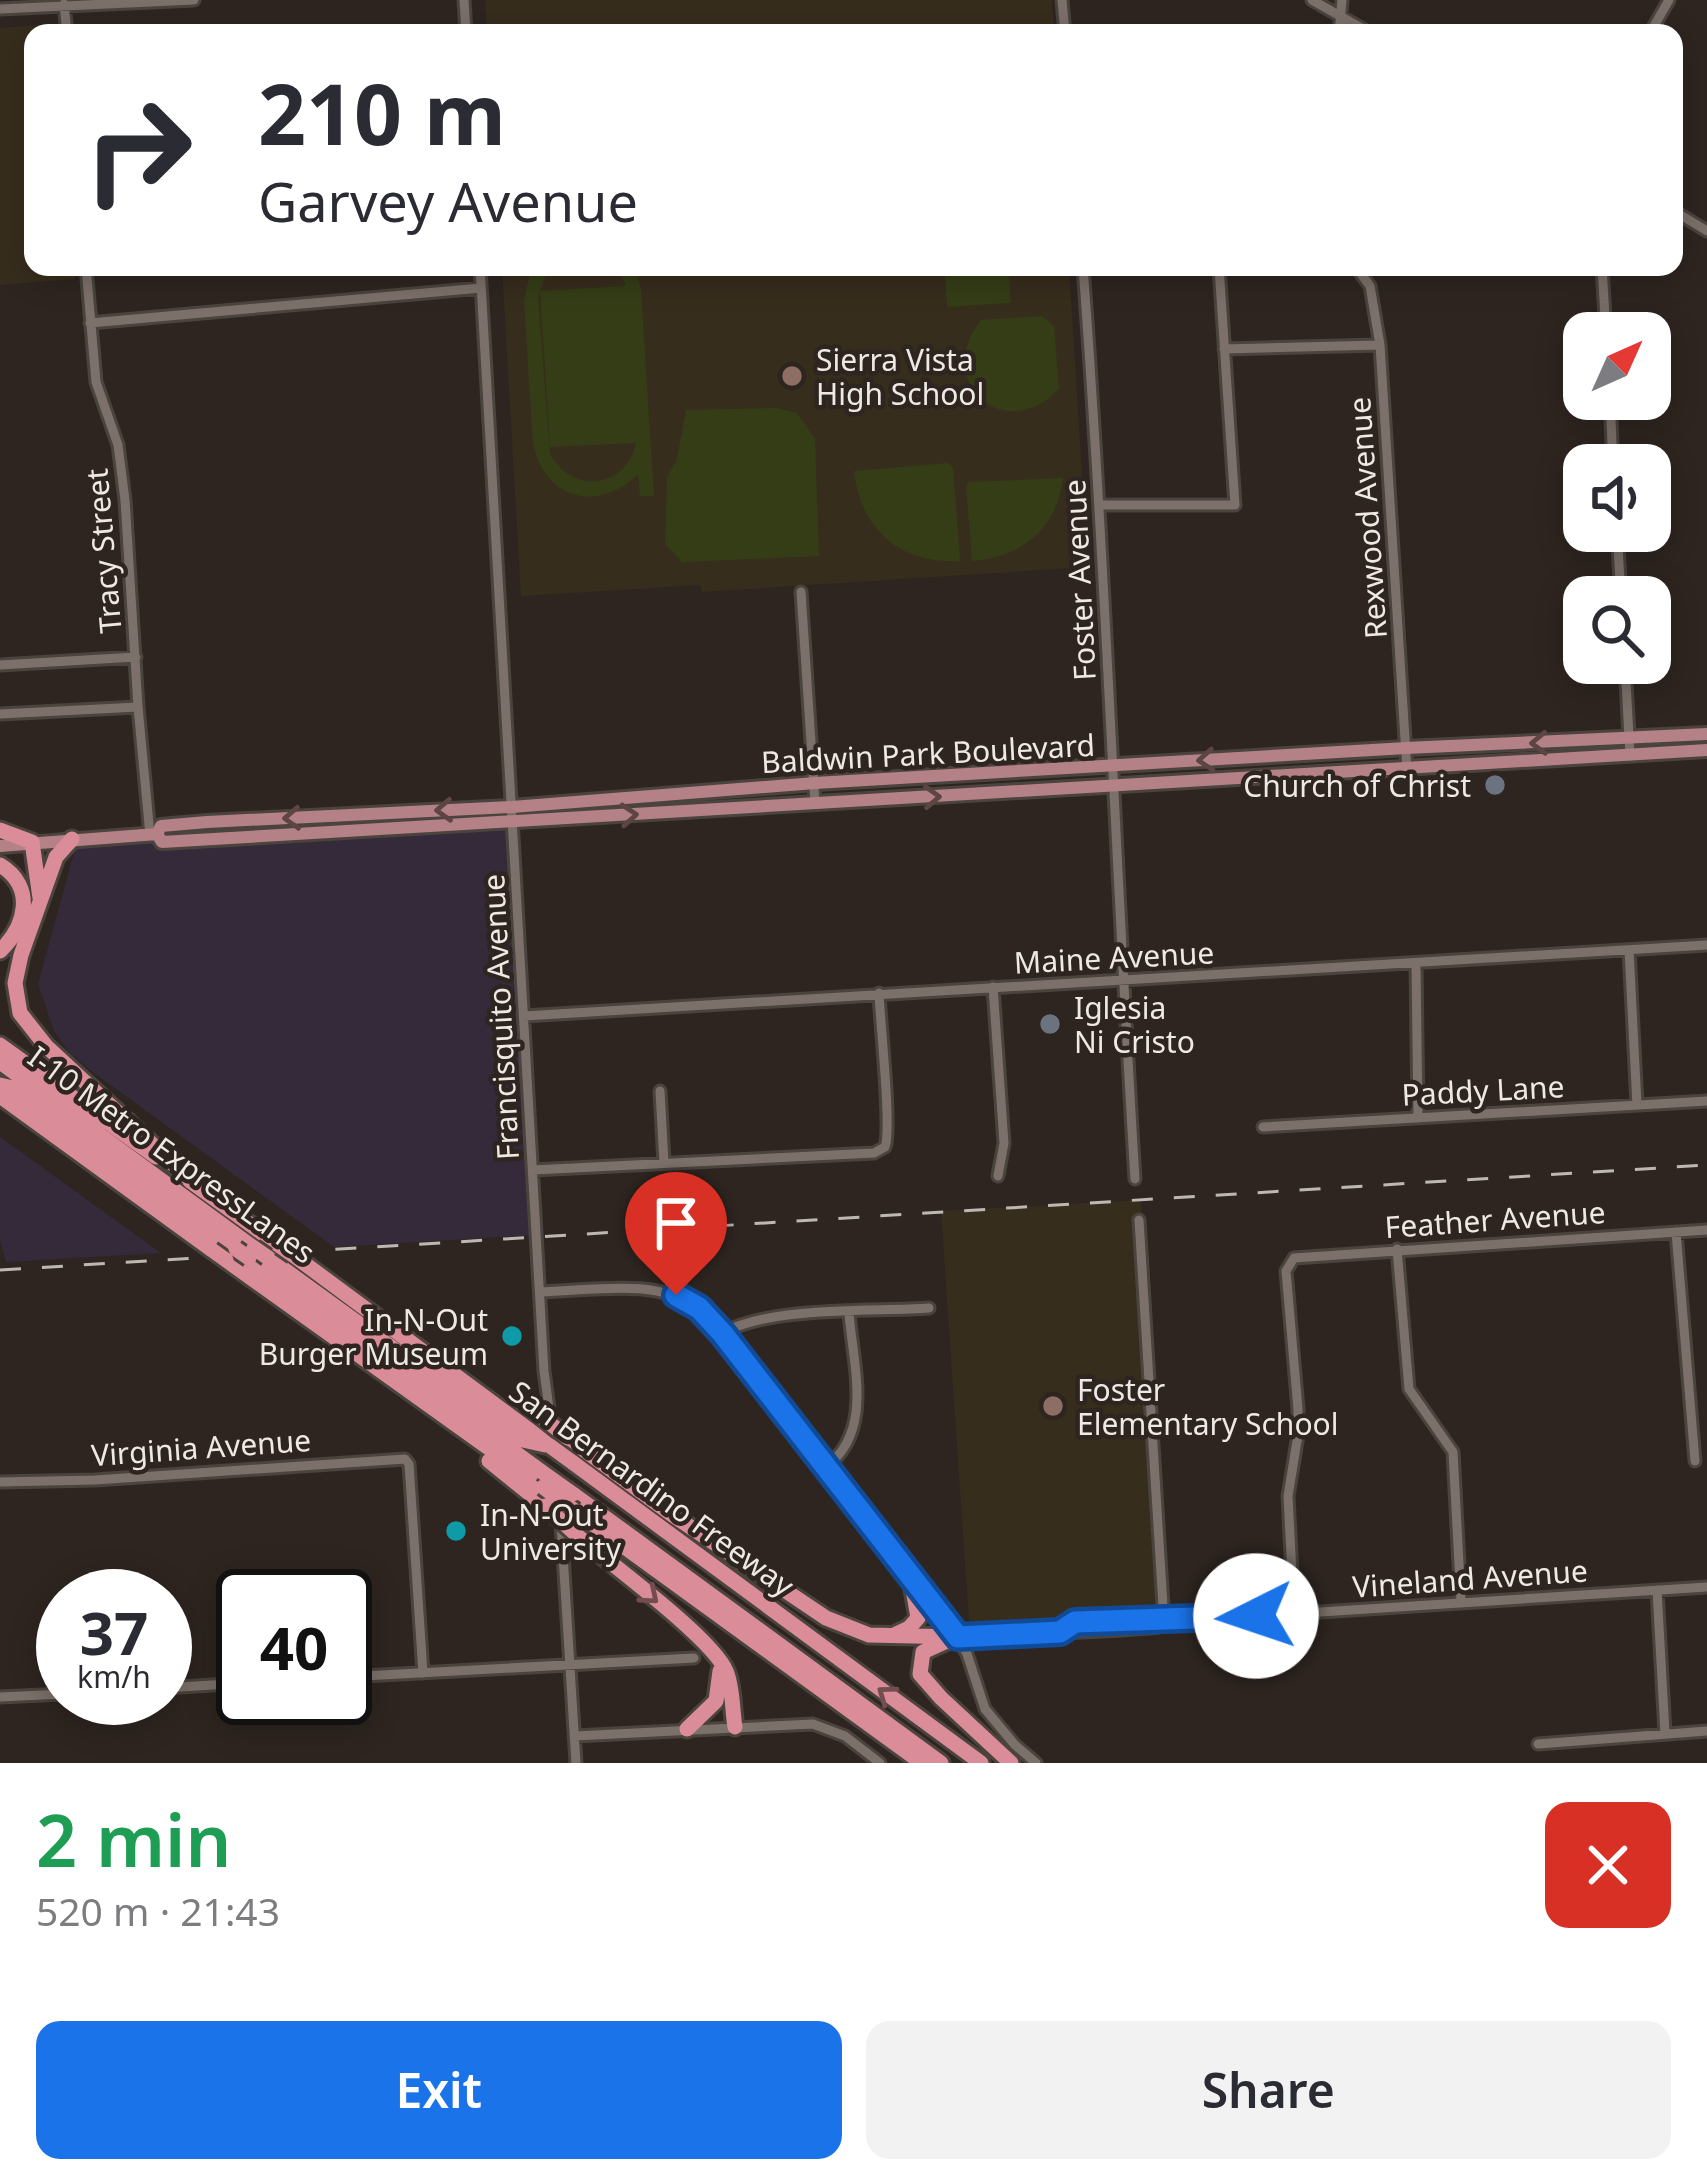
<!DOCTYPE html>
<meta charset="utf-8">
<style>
body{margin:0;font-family:"Noto Sans",sans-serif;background:#f2f2f3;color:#2b2b33;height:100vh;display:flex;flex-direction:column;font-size:45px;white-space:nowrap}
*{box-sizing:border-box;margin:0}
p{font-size:39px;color:#7c7c81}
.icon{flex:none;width:66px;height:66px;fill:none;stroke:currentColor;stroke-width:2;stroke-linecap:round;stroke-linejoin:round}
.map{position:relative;height:1763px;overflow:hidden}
.drawer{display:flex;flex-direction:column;background:#fff;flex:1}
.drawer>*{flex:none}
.guide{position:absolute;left:24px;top:24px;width:1659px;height:252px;border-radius:24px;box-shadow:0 6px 30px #0003;background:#fff;color:#2b2b33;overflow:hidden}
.needle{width:78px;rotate:45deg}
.controls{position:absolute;left:1563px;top:312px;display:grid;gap:24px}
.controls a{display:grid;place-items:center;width:108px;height:108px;border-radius:24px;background:#fff;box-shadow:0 6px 30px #0003;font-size:60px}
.speed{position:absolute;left:36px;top:1569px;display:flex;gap:24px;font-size:60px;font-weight:700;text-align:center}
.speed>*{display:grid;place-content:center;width:156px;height:156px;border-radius:50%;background:#fff;box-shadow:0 6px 30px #0003;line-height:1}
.speed small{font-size:30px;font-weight:400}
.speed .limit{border:6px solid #111;border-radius:18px;background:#fff;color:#111}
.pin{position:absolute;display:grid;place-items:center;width:102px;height:102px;color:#fff;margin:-123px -51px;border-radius:50% 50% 50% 0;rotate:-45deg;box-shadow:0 0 12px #0007}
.pin .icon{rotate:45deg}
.me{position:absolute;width:132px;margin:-66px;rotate:266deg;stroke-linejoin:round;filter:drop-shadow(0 0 9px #0008)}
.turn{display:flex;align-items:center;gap:42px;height:252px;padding:0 36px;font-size:54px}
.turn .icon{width:156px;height:156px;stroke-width:2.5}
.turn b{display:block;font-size:84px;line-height:102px}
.round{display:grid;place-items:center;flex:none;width:126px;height:126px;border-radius:24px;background:#f2f2f3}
.overview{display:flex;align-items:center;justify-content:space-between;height:204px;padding:0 36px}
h1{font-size:72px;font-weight:600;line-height:90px;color:#1e9e55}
.primary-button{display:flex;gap:24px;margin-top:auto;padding:24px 36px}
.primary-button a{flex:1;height:138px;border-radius:24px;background:#1a73e8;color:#fff;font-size:48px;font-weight:600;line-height:138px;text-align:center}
.primary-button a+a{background:#f2f2f3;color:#2b2b33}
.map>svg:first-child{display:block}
.commercial{fill:#342a3a}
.education{fill:#372d1d}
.pitch{fill:#353d17}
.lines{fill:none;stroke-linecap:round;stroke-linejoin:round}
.minor-casing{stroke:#4a433e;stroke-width:15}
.major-casing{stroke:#4a433e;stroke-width:18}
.highway-casing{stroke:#4a433e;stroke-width:21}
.minor{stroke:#7c716a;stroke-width:9}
.major{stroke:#b48186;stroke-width:12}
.highway{stroke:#da8c98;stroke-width:15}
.rail{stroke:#beb8b3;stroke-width:3;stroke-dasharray:21 21;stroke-linecap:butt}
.highway-bridge-casing{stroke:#4a433e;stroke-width:21;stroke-linecap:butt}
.highway-bridge{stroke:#da8c98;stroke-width:15}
.oneway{stroke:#5d4544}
.oneway2{stroke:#734e50}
.route-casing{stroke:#114b97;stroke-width:30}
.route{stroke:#1a73e8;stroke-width:21}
.education-dot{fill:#8d6e63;stroke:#2e2520;stroke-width:4.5}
.worship-dot{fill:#6b7280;stroke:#2e2520;stroke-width:4.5}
.culture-dot{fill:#0f9aa8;stroke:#2e2520;stroke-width:4.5}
.labels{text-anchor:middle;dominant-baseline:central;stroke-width:9;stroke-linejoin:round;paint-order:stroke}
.poi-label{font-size:30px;fill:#efe9e5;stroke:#2e2520;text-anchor:start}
.street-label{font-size:30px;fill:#efe9e5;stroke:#2e2520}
</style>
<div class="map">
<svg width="1707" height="1763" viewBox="0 0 1707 1763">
<rect width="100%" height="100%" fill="#2e2520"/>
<path class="commercial" d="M512,807L537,1235L334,1247L90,1070L68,1051L54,1031L38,984L75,849L311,817Z
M0,1137L161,1253L6,1262L0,1241Z"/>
<path class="education" d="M485,0H1052L1054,33H487Z
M55,24L61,33H33V267H75V279L0,285V28Z
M502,267H1069L1088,567L702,592L700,585L521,596Z
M1141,1200L1164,1622L1159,1627L970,1636L941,1211Z"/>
<path class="pitch" d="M532,267H549L538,296L550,453C570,495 627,489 636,443L550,447L540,291L626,286L617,267L635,268L641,289L654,496H640L638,475C597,512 546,501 533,444L524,299Z
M941,267H1008L1011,303L947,307L945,269Z
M1042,316L1054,326L1059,389C1005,446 932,382 981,320Z
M776,408L797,413L815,439L819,556L682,562L665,544L667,478L677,459L686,410Z
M948,463L953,467L960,561C901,564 861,531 854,471Z
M1063,478C1057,529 1022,557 972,561L966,485L969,482Z"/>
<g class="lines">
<defs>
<path id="minor" d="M464,0L466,33
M1062,0L1065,33
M1312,0L1370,33
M64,4L67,33
M0,9L194,0
M1339,33L1342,0
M1650,33L1669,0
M1674,211L1707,231
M86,267L96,382L118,445L125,500L138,707L150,835
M480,267L544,1371L551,1423
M1083,267C1106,571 1116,875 1135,1179
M1356,267L1370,286L1380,345L1407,770
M1602,267L1606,333
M90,323L481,288
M1224,349L1380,345
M1610,399L1613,465
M1101,505H1235L1219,267
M1617,531L1621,597
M801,592L815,802
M1625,663L1630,756
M0,665L136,657
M0,714L138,707
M1629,950L1637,1105
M1416,965L1418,1118
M993,987L1004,1143L998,1176
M524,1016L1707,945
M660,1091L664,1163
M1263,1127L1707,1101
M533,1170L874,1153L885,1147C892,1128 880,1022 879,993
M1139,1220L1164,1622
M1676,1232L1695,1461
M1397,1249L1409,1389L1453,1452L1461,1601
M540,1292C591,1291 655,1277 699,1308L948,1620L967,1654L985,1709L1015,1745L1036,1763
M723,1333C770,1306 872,1312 929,1308
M826,1467C874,1431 853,1366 849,1313
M0,1482L95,1480L405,1459L409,1464L423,1673
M561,1523L576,1763
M1657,1590L1665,1733
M1294,1614L1288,1496L1298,1435V1409L1286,1271L1294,1258L1707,1230
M1060,1632C1085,1616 1136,1614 1164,1622L1707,1587
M958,1637C1025,1632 1092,1634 1159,1627L1164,1622
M345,1677L694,1658
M165,1688L243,1683
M0,1697L63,1694
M575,1736L813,1724L845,1736L880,1763
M1538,1744L1707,1731"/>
<path id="major" d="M157,834L162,842L1707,750
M0,846L157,834L161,826L207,822L512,807L815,783L1406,748L1707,734"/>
<path id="highway" d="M0,830L32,842L40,898
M72,839L56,857L21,955L15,983L20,1013L46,1046L196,1185
M0,865C36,887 26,926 0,951
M0,1045L156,1157
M0,1062L254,1248
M0,1085L13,1088L236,1249
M0,1096L212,1250
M190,1181L280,1246
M293,1255L548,1444
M267,1257L518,1439L550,1446
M249,1258L542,1472
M226,1260L543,1487
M568,1438L671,1514L826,1618L869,1635L958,1637
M489,1461L545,1506
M572,1462L981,1763
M573,1494L941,1763
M575,1511L922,1763
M580,1538C611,1564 713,1639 726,1671C733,1687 732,1709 735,1727
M896,1634L909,1628L918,1618L911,1578
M949,1640L923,1652L920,1674L941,1698L1011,1763
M687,1729L716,1701L720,1671"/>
</defs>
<use href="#minor" class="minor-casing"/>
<use href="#major" class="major-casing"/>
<use href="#highway" class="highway-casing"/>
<use href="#minor" class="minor"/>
<use href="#major" class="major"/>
<use href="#highway" class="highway"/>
<path class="rail" d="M0,1270L1707,1165"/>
<defs>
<path id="highway-bridge" d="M280,1246L293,1255
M254,1248L267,1257
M236,1249L249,1258
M212,1250L226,1260
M541,1416L568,1438
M550,1446L572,1462
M542,1472L573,1494
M543,1487L575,1511
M545,1506L580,1538"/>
</defs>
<use href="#highway-bridge" class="highway-bridge-casing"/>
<use href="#highway-bridge" class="highway-bridge"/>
</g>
<defs><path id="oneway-chevron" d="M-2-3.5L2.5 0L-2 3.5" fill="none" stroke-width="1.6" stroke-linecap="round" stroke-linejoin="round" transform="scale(3)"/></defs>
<g class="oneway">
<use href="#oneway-chevron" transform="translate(1539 743) rotate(178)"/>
<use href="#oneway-chevron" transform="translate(1206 760) rotate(176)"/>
<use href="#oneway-chevron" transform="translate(932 797) rotate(-3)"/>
<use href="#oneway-chevron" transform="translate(444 810) rotate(177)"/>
<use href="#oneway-chevron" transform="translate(629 815) rotate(-4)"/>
<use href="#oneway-chevron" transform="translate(292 818) rotate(177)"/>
</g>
<g class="oneway2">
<use href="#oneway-chevron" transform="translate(650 1596) rotate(40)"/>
<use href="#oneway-chevron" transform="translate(886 1694) rotate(-144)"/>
</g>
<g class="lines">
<defs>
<path id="route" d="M676,1295L699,1308L723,1334L958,1637L1060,1632L1075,1622L1256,1616"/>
</defs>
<use href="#route" class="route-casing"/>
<use href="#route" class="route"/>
</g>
<g class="education-dot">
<circle cx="792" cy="376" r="12"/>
<circle cx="1053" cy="1406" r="12"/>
</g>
<g class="worship-dot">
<circle cx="1495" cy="785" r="12"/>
<circle cx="1050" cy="1024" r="12"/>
</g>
<g class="culture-dot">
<circle cx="512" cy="1336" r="12"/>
<circle cx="456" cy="1531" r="12"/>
</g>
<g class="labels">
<g class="poi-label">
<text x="816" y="359">Sierra Vista<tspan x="816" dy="34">High School</tspan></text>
<text x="1471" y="785" text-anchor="end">Church of Christ</text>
<text x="1074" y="1007">Iglesia<tspan x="1074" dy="34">Ni Cristo</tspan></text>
<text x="488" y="1319" text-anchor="end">In-N-Out<tspan x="488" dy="34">Burger Museum</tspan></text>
<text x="1077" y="1389">Foster<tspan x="1077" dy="34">Elementary School</tspan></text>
<text x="480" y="1514">In-N-Out<tspan x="480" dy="34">University</tspan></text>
</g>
<g class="street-label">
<text transform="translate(1367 518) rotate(-94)">Rexwood Avenue</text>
<text transform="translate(103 551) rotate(-95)">Tracy Street</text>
<text transform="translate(1079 580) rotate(-93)">Foster Avenue</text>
<text transform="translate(928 753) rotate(-3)">Baldwin Park Boulevard</text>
<text transform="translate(1114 957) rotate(-3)">Maine Avenue</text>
<text transform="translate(500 1017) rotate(-93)">Francisquito Avenue</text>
<text transform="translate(1483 1090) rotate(-3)">Paddy Lane</text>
<text transform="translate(172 1154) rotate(36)">I-10 Metro ExpressLanes</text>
<text transform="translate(1495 1219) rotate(-4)">Feather Avenue</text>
<text transform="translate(201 1447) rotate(-4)">Virginia Avenue</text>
<text transform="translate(652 1488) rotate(36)">San Bernardino Freeway</text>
<text transform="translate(1470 1578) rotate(-4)">Vineland Avenue</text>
</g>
</g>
</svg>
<div class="controls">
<a><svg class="needle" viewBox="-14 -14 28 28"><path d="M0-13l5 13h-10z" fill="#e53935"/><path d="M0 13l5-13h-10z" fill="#7c7c81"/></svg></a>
<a><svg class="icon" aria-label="sound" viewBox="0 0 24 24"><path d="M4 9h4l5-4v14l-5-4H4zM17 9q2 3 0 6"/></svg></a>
<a><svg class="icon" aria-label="search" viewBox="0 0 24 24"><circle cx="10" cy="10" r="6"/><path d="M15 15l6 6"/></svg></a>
</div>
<div class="speed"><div>37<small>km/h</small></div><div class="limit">40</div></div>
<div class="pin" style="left:676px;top:1295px;background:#d93025"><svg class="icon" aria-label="arrive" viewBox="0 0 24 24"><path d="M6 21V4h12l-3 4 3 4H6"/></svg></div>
<svg class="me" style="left:1256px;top:1616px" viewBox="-20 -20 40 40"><circle r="19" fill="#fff"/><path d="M0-13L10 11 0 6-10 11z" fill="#1a73e8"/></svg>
<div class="guide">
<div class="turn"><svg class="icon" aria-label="right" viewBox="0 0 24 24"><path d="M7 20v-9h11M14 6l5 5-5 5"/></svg><div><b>210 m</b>Garvey Avenue</div></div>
</div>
</div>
<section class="drawer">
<div class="overview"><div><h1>2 min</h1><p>520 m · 21:43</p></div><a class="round" style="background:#d93025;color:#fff"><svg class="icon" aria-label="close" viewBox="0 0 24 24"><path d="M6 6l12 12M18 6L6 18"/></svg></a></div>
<div class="primary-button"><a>Exit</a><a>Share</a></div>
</section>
